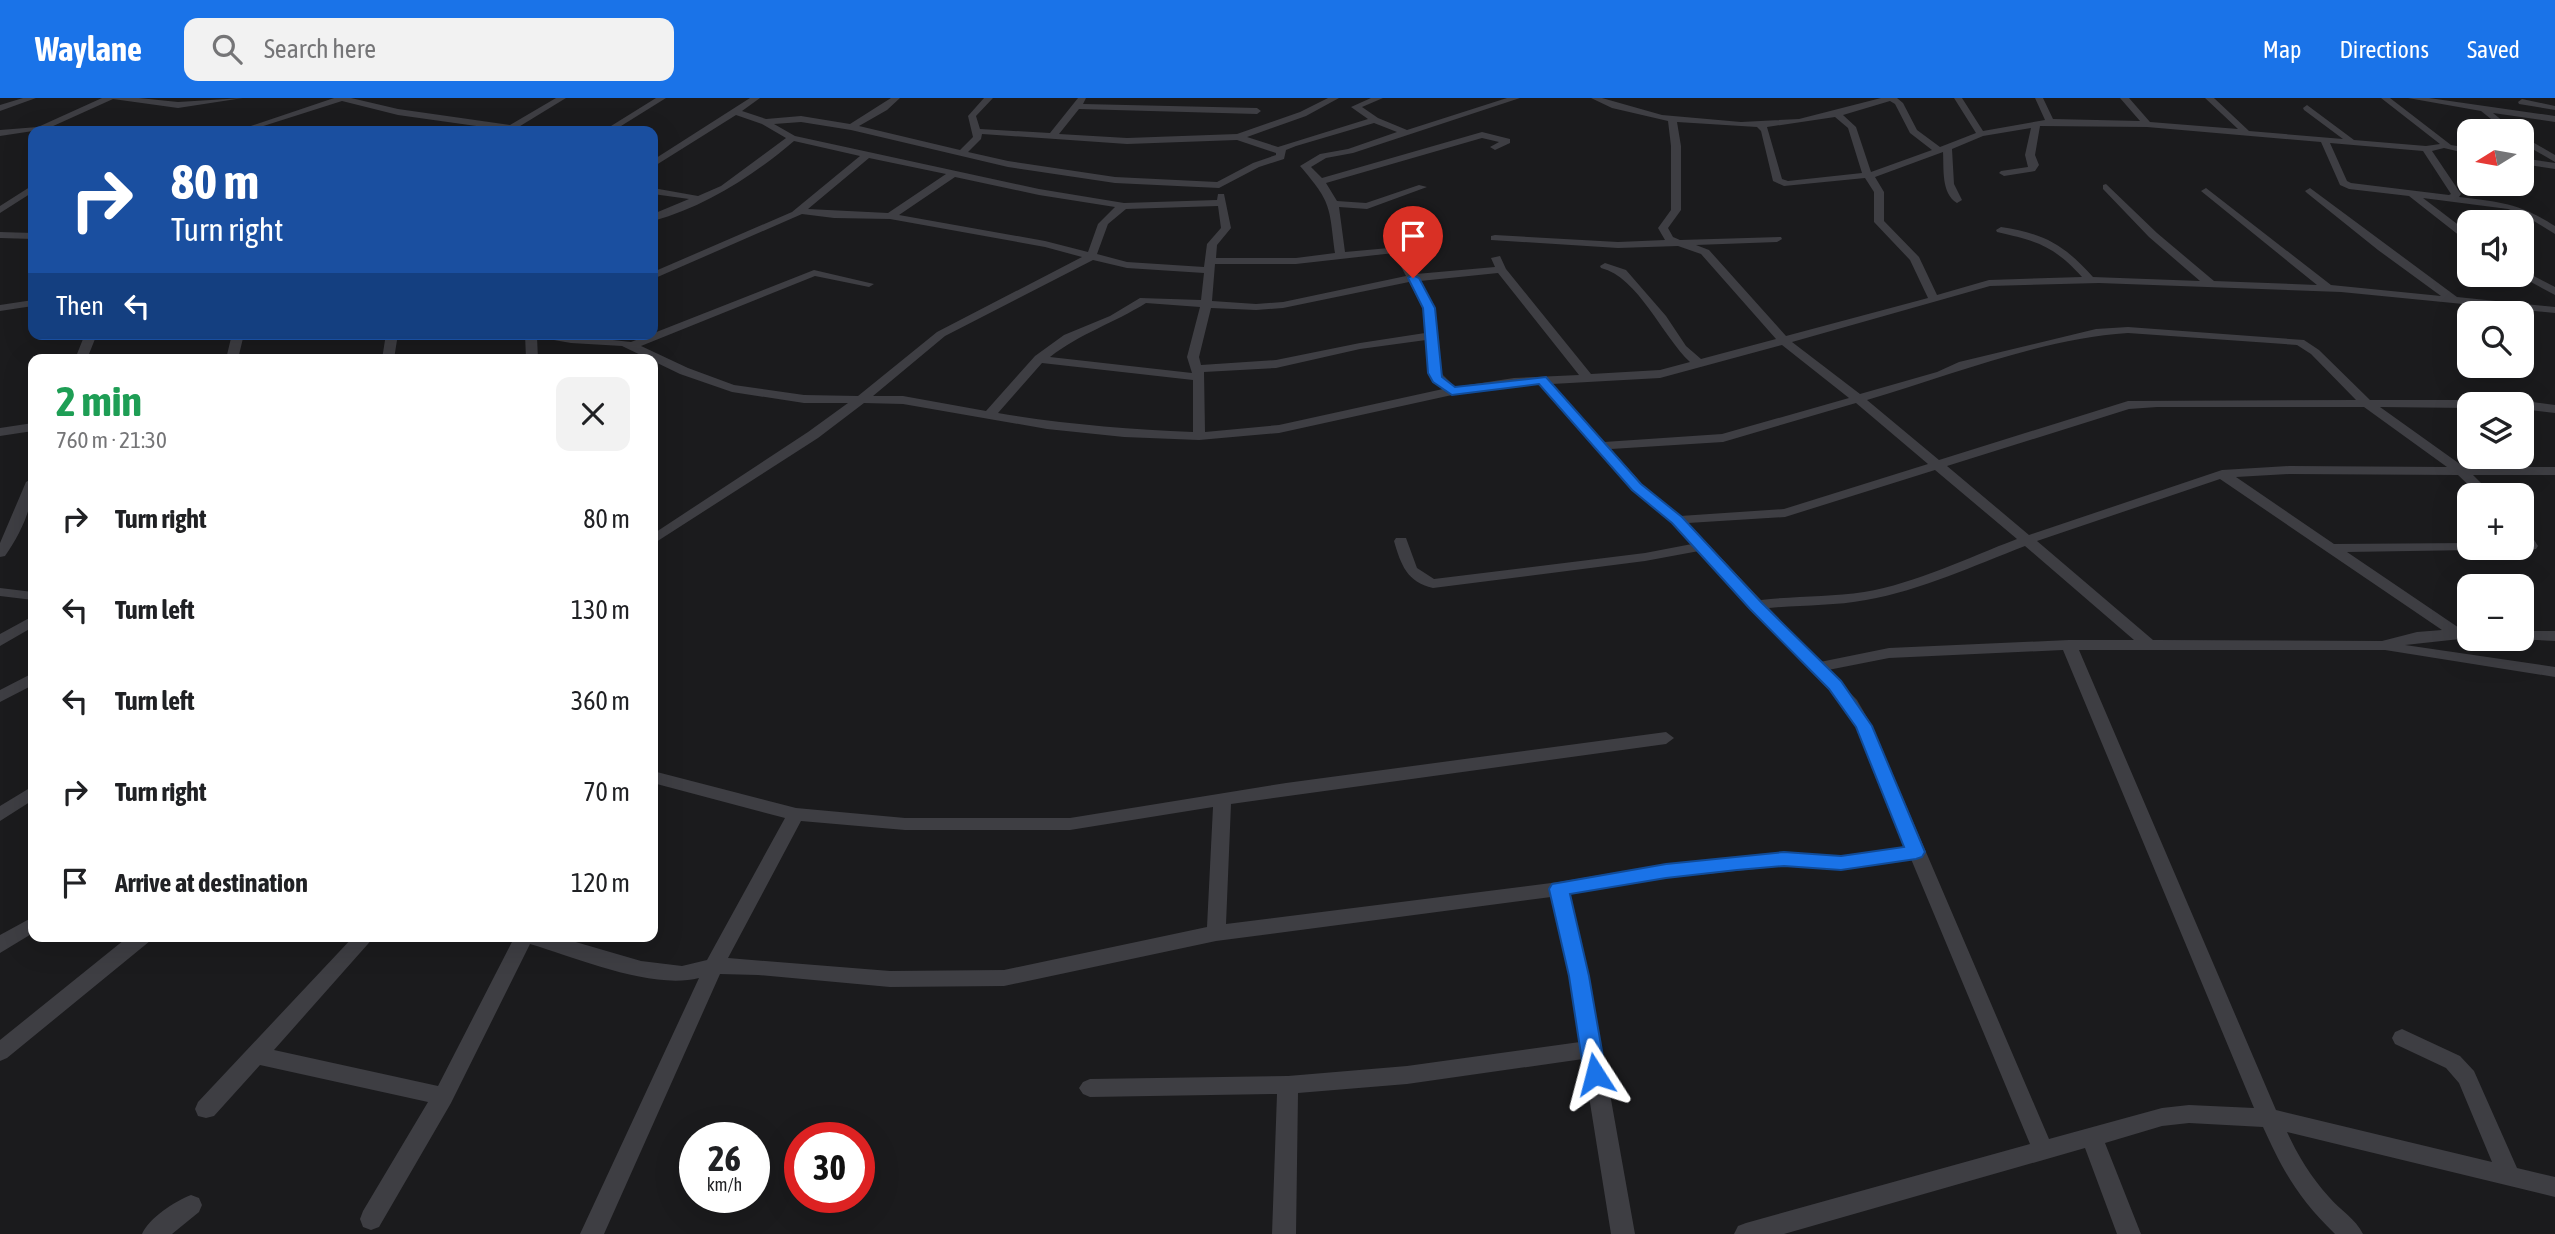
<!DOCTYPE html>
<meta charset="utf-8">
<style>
body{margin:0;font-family:"Asap Condensed",sans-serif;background:#f2f2f2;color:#202124;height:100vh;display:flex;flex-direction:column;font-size:26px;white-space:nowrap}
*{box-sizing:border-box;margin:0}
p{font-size:23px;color:#757577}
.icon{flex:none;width:38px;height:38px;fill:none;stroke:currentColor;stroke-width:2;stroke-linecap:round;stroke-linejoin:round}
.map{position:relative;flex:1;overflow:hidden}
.panel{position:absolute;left:28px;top:256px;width:630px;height:588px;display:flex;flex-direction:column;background:#fff;border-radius:14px;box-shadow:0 7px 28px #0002}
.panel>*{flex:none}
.guide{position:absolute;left:28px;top:28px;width:630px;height:214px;border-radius:14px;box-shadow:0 7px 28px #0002;background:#1a4fa0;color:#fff;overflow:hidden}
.needle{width:46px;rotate:259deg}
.controls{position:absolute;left:2457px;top:21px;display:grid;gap:14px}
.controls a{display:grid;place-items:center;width:77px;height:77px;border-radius:14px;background:#fff;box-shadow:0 7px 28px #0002;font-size:35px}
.speed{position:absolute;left:679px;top:1024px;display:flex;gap:14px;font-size:35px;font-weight:700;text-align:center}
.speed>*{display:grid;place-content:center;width:91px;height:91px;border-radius:50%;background:#fff;box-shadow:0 7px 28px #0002;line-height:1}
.speed small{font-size:18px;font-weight:400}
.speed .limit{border:10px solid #d22;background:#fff;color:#111}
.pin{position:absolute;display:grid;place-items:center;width:60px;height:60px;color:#fff;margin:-72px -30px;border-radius:50% 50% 50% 0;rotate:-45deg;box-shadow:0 0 7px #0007}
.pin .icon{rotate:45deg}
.me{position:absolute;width:77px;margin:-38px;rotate:351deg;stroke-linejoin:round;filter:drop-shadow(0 0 5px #0008)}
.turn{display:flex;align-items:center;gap:24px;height:147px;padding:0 28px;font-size:32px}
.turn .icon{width:91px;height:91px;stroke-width:2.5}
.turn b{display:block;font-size:49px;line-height:60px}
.then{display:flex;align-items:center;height:66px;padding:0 28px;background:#0003;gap:14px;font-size:26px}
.round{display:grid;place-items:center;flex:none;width:74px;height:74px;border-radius:14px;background:#f2f2f2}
.head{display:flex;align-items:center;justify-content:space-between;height:119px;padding:0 28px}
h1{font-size:42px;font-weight:700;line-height:52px;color:#1e9e55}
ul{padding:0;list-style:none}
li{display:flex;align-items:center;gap:21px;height:91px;padding:0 28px}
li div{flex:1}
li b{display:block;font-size:26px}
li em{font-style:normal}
header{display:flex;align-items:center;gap:42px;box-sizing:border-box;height:98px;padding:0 35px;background:#1a73e8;color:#fff}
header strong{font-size:33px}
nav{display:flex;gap:38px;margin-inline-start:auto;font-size:24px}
.search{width:490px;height:63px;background:#f2f2f2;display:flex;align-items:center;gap:18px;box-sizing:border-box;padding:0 24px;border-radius:14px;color:#757577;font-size:26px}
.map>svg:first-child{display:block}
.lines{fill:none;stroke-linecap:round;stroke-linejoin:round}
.minor{fill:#3e3e43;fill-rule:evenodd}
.route{fill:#1a73e8;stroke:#114b97;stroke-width:2}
</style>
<header>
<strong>Waylane</strong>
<div class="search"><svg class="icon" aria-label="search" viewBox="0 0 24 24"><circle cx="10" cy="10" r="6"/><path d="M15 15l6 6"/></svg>Search here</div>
<nav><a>Map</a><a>Directions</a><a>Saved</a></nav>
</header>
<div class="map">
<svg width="2555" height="1136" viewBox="0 0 2555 1136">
<rect width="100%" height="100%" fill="#1b1b1d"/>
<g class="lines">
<path class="minor" d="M23,0H36L0,13V7Z
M102,0H139L178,4L243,0L178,10L113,1L51,29L67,30L71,33H33L0,38V32L38,29Z
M334,0H351L398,11L510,27L556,0H566L512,33L398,17L342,3L248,33H236Z
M656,0H666L613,33H603Z
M750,0H760L742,13L766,21L801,18L850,26L891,0H900L887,12L859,28L960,52L973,39L968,18L984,0H993L976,18L980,31L1050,35L1078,0H1086L1083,6L1257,10L1261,13L1257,16L1079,11L1059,36L1127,40L1237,36L1300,14L1328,0H1339L1306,18L1247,39L1278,49L1368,21L1351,9L1371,0H1383L1362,9L1378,20L1407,32L1507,0H1520L1353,55L1326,60L1311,69L1322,80L1482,34L1510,41V45L1495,52L1490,49L1499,44L1482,40L1326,85L1337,103L1366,105L1419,87L1427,89L1367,111L1339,109L1345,154L1411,148V152L1403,154L1416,176L1495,169L1491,160L1500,158L1506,171L1591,276L1660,272L1690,264C1663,239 1638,179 1601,170L1600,168L1605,165L1626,172L1666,218L1686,248L1701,261L1776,241L1701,156L1678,148L1618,150L1491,142V138L1495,137L1618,144L1665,142L1658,130L1671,112V48L1668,23L1612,10L1591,0H1602L1662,17L1741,24L1799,21L1881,0H1897L1903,5L1917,32L1940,49L1976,35L1954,0H1962L1983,33L2045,22L2035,0H2043L2053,21L2140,23L2120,0H2129L2150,24L2238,31L2205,0H2214L2249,33L2343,41L2304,12L2303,10L2307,7L2354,42L2426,48L2440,46L2381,0H2390L2451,47L2469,50V56L2444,50L2432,53L2461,96L2459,99C2500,104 2519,105 2555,128V136L2524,117L2508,111L2423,100L2469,135V143L2465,142L2409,98L2349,91L2340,87L2321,44L2147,29L2040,28L2035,57L2039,67L2035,73L2004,78L1999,75L2001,73L2028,69L2025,57L2031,30L1983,38L1952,51L1954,86L1962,102L1957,105C1941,95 1944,71 1943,54L1875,79L1884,94V123L1919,159L1937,197L1989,182L2082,179C2054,148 2037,143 1997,134L1996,132L2001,129C2045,136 2063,146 2093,179L2200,183L2149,139L2103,91V87L2106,86L2157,135L2214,183L2317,187L2201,93L2206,90L2331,187L2441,198L2378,152L2307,95L2305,93L2310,90L2457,199L2555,209V215L2341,194L2099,185L1990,188L1792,244L1860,296L1937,274L1959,264L2096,231L2128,229L2304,242L2319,252L2370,302H2517L2555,307V315L2522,311V306H2469V310L2380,309L2464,369H2555V377H2473L2493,397H2479L2458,377L2289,376L2236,379L2334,446L2469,445V450H2476L2474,452L2347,454L2468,536L2460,541L2405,547L2555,569V579L2385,552H2079L2276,1012L2492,1064L2459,985L2446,970L2395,946L2392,940L2395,934L2402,931L2460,958L2474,973L2517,1070L2555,1079V1099L2287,1034C2298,1058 2311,1079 2329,1099C2340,1112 2356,1121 2363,1136H2335C2298,1100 2284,1075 2263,1029L2189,1025L2162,1028L2105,1045L2141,1136H2117L2085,1050L1784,1136H1734L1738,1128L1746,1125L2030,1046L1911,761L1841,772L1784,768L1666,780L1570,796L1589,878L1635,1136H1611L1583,961L1407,986L1298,995L1296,1136H1272L1277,996L1090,999L1083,996L1079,990L1083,984L1090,981L1288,978L1407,968L1580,944L1569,878L1551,799L1216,843L1004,888L890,889L758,877L720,876L604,1136H580L699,880C652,892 577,860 530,846L451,1005L379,1129L371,1132L363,1129L360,1121L363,1113L428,1004L260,967L214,1018L206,1020L198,1018L195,1011L198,1004L354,838H375L274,952L438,988L515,838H555L641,863L682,868L707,862L785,720L653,685V673L796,710L905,720H1070L1286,685L1666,634L1674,640L1666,646L1231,706L1226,826L1559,784L1666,766L1784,754L1841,758L1906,749L1856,628L1845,609L1699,453L1645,463L1433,490C1407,484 1401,467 1394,443L1396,440H1406L1417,470L1434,481L1645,455L1692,446L1672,425L1632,392L1539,286L1452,297L1279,335L1199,342L1124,339L1047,331L903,306L864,305L818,340L653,446V436L808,334L848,305H804L732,294L680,276L622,248L571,245L537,239L538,261H526L525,236H558L631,244L814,172L874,186L869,189L815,178L641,248L688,270L734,287L804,297L858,298L937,234L1082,159L1045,149L890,121L834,120L802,116L653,181V174L792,114L860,58L794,43C753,78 705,109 653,123V116L689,101L653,96V90L698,98L721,88L786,40L762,26L736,17L653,69V62ZM1890,3L1895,6L1910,35L1932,52L1871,74L1856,29L1843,17ZM1835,19L1848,30L1862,75L1788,83L1782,81L1767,29ZM801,24L851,32L1008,69L1115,85L1219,90L1259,69L1284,61L1286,52L1296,48L1374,25L1397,34L1348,51L1320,56L1300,68C1332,105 1329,108 1335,155L1296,160H1216L1217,147L1231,130L1224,96H1218L1217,102L1124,105L1039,91L795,38L774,26ZM1677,24L1757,29L1761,33L1773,83L1784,88L1865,80L1874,94V124L1910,162L1928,200L1786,238L1709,152L1696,147L1777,144L1782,141L1781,139L1680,142L1673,139L1668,130L1681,112V48ZM982,36L1127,46L1237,42L1276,55V57L1253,65L1217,84L1115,79L1008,63L968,54L981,41ZM2330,45L2423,53L2451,96L2449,97L2351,85L2347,83ZM869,60L946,76L888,115L808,111ZM955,79L1039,97L1115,109L1098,126L1088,154L1045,143L899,117ZM1218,108L1221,130L1207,146L1204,169L1127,164L1097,156L1108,126L1126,111ZM1394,155L1406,178L1283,204L1256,206L1212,203L1215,166H1296ZM1093,162L1127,170L1204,175L1201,202L1140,200L1110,218L1064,237L1035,258L986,313L903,298H873L945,238ZM1498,175L1579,277L1514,280L1455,289L1440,274L1435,210L1420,183ZM1409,184L1423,210L1425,235L1360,245L1276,262L1201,267L1199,259L1211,210L1256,212L1283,210ZM1146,205L1200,209L1187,259L1192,275L1050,259C1079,236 1114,225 1146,205ZM2128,235L2297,247L2311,256L2356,302L2128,303L1939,362L1867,302C1952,277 2039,241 2128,235ZM1426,242L1428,275L1443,291L1279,327L1205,334L1204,274L1276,270L1360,251ZM1782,247L1849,300L1722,336L1604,344L1552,286L1660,280ZM1042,265L1193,282V334C1127,331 1063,326 998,315ZM1856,305L1928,366L1784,411L1680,418L1642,386L1611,351L1723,344ZM2157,309H2364L2447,369L2289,368L2222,372L2029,437L1947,368L2129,311ZM1935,372L2017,441C1967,460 1917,485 1864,494C1830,499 1795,498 1761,502L1688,425L1785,419ZM2220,381L2442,532L2417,534L2382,543L2153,542L2037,443ZM2025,448L2134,542H2069L1889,550L1820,564L1769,510C1801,507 1834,508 1866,502C1922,492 1973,468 2025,448ZM2063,552L2254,1010L2189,1007L2162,1010L2049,1041L1872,628L1857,602L1828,572L1889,560ZM1213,709L1207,829L1004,872L890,873L728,860L801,723L905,732H1070Z
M2408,0H2429L2555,18V24L2493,15L2515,33H2506L2481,13Z
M2522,1L2555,8V12L2519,6L2518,4Z
M2522,38L2555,57V64L2522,45Z
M2522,60L2555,65V71L2522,66Z
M33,87V94L0,115V108Z
M0,134L33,135V141L0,140Z
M2522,172L2555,189V197L2518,177H2522Z
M33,202V208L0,213V207Z
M85,236H97L87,261H75Z
M232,236H244L238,261H226Z
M386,236H398L394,261H382Z
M33,325V333L0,338V330Z
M33,380C34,408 21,435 5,458L0,459V445L26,384Z
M2522,430L2527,431L2538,448L2536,451L2493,453L2491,450H2522Z
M0,490L33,494V502L0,498Z
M33,518V529L0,548V536Z
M2522,533H2555V543L2517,541H2522Z
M33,575V587L0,604V592Z
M33,688V702L0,723V708Z
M33,819V835L0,855V837Z
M129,838H152L150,843L7,960L0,963V942Z
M191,1097L199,1100L202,1107L199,1114L172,1136H142C149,1120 175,1103 191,1097Z"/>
</g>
<path class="route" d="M1413,177L1419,180L1435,210L1442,279L1455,289L1546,279L1641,386L1682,419L1761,504L1841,583L1872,628L1925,754L1922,759L1916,761L1841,772L1784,768L1737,772L1666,780L1570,796L1589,878L1606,976L1602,983L1595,985L1587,983L1584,976L1569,878L1549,791L1552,786L1666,766L1784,754L1841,758L1904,749L1856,629L1829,591L1750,511L1672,425L1632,392L1539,286L1452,297L1433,284L1428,275L1423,210L1408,180Z"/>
</svg>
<div class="controls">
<a><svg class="needle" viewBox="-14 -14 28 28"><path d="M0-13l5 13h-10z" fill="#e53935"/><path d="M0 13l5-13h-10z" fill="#757577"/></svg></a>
<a><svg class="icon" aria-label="sound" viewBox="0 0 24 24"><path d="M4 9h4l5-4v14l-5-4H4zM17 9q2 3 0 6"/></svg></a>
<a><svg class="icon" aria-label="search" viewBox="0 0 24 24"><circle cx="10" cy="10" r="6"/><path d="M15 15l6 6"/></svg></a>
<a><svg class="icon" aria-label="layers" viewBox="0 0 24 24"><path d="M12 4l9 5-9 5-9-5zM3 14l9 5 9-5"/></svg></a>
<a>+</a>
<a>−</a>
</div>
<div class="speed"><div>26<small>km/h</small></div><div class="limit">30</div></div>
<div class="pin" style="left:1413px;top:180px;background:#d93025"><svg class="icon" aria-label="arrive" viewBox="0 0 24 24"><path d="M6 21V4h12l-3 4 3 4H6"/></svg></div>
<svg class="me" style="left:1595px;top:976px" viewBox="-20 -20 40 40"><path d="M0-17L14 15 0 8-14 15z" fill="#1a73e8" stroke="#fff" stroke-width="4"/></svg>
<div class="guide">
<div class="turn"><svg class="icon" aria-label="right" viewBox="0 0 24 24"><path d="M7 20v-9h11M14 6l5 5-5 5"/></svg><div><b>80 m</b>Turn right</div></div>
<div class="then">Then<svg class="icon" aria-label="left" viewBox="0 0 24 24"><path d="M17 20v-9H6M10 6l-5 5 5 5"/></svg></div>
</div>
<section class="panel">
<div class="head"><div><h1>2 min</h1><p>760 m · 21:30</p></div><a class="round"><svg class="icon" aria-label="close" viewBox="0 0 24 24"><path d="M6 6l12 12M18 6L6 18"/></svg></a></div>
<ul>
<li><svg class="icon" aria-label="right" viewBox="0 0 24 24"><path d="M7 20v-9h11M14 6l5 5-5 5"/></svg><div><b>Turn right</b></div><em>80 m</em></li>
<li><svg class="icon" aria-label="left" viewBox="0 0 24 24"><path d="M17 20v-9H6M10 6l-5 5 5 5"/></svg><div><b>Turn left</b></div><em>130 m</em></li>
<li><svg class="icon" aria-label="left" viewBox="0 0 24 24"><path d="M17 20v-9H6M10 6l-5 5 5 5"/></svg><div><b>Turn left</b></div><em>360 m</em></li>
<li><svg class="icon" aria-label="right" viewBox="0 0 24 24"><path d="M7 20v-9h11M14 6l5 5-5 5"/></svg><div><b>Turn right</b></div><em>70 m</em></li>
<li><svg class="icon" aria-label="arrive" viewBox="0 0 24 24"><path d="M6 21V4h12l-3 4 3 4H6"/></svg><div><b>Arrive at destination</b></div><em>120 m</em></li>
</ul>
</section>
</div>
